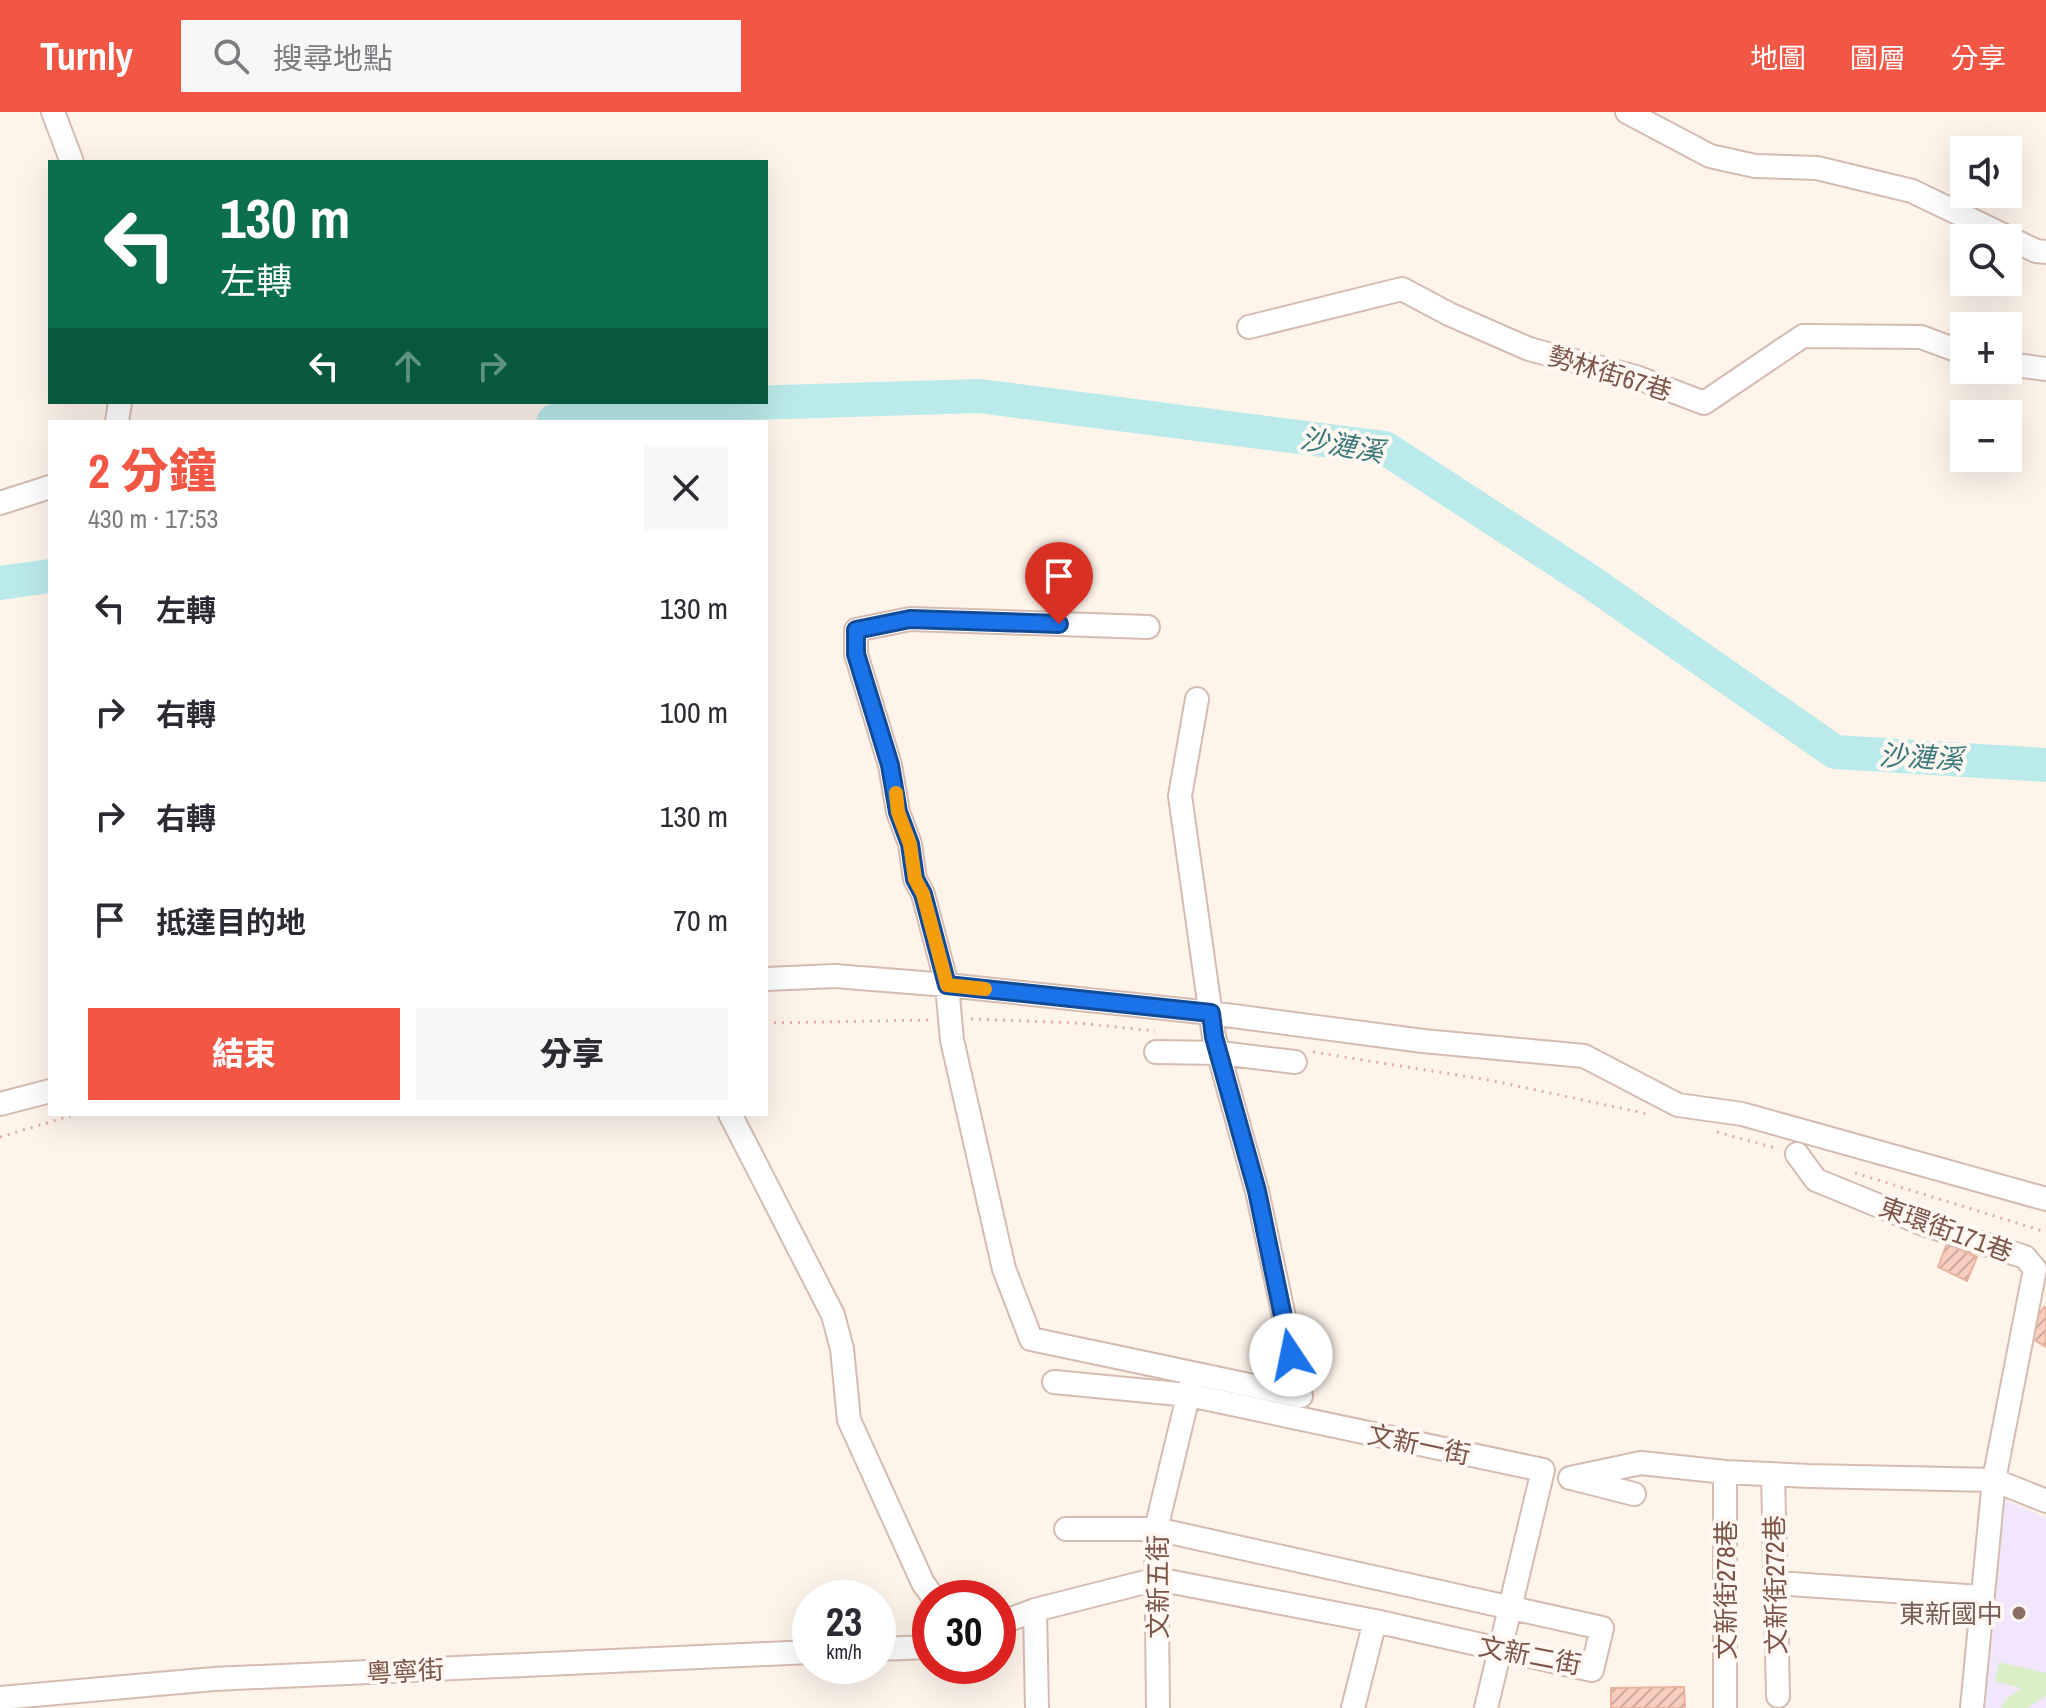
<!DOCTYPE html>
<html lang="zh-TW">
<meta charset="utf-8">
<style>
body{margin:0;font-family:"Archivo Narrow","Noto Sans TC",sans-serif;background:#f7f7f7;color:#2b2b33;height:100vh;display:flex;flex-direction:column;font-size:30px;white-space:nowrap}
*{box-sizing:border-box;margin:0}
p{font-size:26px;color:#7c7c81}
.icon{flex:none;width:44px;height:44px;fill:none;stroke:currentColor;stroke-width:2;stroke-linecap:round;stroke-linejoin:round}
.map{position:relative;flex:1;overflow:hidden}
.details{position:absolute;left:48px;top:308px;width:720px;height:696px;display:flex;flex-direction:column;background:#fff;border-radius:0px;box-shadow:0 8px 32px #0002}
.details>*{flex:none}
.hud{position:absolute;left:48px;top:48px;width:720px;height:244px;border-radius:0px;box-shadow:0 8px 32px #0002;background:#0b6e4f;color:#fff;overflow:hidden}
.fabs{position:absolute;left:1950px;top:24px;display:grid;gap:16px}
.fabs a{display:grid;place-items:center;width:72px;height:72px;border-radius:0px;background:#fff;box-shadow:0 8px 32px #0002;font-size:40px}
.speed{position:absolute;left:792px;top:1468px;display:flex;gap:16px;font-size:40px;font-weight:700;text-align:center}
.speed>*{display:grid;place-content:center;width:104px;height:104px;border-radius:50%;background:#fff;box-shadow:0 8px 32px #0002;line-height:1}
.speed small{font-size:20px;font-weight:400}
.speed .limit{border:12px solid #d22;background:#fff;color:#111}
.pin{position:absolute;display:grid;place-items:center;width:68px;height:68px;color:#fff;margin:-82px -34px;border-radius:50% 50% 50% 0;rotate:-45deg;box-shadow:0 0 8px #0007}
.pin .icon{rotate:45deg}
.me{position:absolute;width:88px;margin:-44px;rotate:349deg;stroke-linejoin:round;filter:drop-shadow(0 0 6px #0008)}
.turn{display:flex;align-items:center;gap:28px;height:168px;padding:0 40px;font-size:36px}
.turn .icon{width:104px;height:104px;stroke-width:2.5}
.turn b{display:block;font-size:56px;line-height:68px}
.lanes{display:flex;align-items:center;height:76px;padding:0 40px;background:#0003;justify-content:center;gap:40px;direction:ltr}
.lanes .off{opacity:.35}
.round{display:grid;place-items:center;flex:none;width:84px;height:84px;border-radius:0px;background:#f7f7f7}
.overview{display:flex;align-items:center;justify-content:space-between;height:136px;padding:0 40px}
h1{font-size:48px;font-weight:800;line-height:60px;color:#f25745}
.button{display:flex;gap:16px;margin-top:auto;padding:16px 40px}
.button a{flex:1;height:92px;border-radius:0px;background:#f25745;color:#fff;font-size:32px;font-weight:800;line-height:92px;text-align:center}
.button a+a{background:#f7f7f7;color:#2b2b33}
ul{padding:0;list-style:none}
li{display:flex;align-items:center;gap:24px;height:104px;padding:0 40px}
li div{flex:1}
li b{display:block;font-size:30px}
li em{font-style:normal}
header{display:flex;align-items:center;gap:48px;box-sizing:border-box;height:112px;padding:0 40px;background:#f25745;color:#fff}
header strong{font-size:38px}
nav{display:flex;gap:44px;margin-inline-start:auto;font-size:28px}
.search{width:560px;height:72px;background:#f7f7f7;display:flex;align-items:center;gap:20px;box-sizing:border-box;padding:0 28px;border-radius:0px;color:#7c7c81;font-size:30px}
.map>svg:first-child{display:block}
.education{fill:#f1e6fb}
.grass{fill:#dbefc6}
.lines{fill:none;stroke-linecap:round;stroke-linejoin:round}
.stream{stroke:#a0dbde;stroke-width:6}
.river{stroke:#bbeaeb;stroke-width:34}
.building{fill:url(#building-hatch);stroke:#ebb29d;stroke-width:2}
.minor-casing{stroke:#d5bcb0;stroke-width:26}
.path{stroke:#ddb1a0;stroke-width:3;stroke-dasharray:2 6;stroke-linecap:butt}
.minor{stroke:#fff;stroke-width:22}
.route-casing{stroke:#114b97;stroke-width:20}
.route{stroke:#1a73e8;stroke-width:14}
.slow{stroke:#f59e0b;stroke-width:14}
.education-dot{fill:#8d6e63;stroke:#fff8f2;stroke-width:3}
.labels{text-anchor:middle;dominant-baseline:central;stroke-width:8;stroke-linejoin:round;paint-order:stroke}
.street-label{font-size:26px;fill:#7d5649;stroke:#fff8f2}
.education-label{font-size:26px;fill:#785e54;stroke:#fff8f2;text-anchor:end}
.water-label{font-size:28px;font-style:italic;fill:#38787b;stroke:#fff8f2}
</style>
<header>
<strong>Turnly</strong>
<div class="search"><svg class="icon" aria-label="search" viewBox="0 0 24 24"><circle cx="10" cy="10" r="6"/><path d="M15 15l6 6"/></svg>搜尋地點</div>
<nav><a>地圖</a><a>圖層</a><a>分享</a></nav>
</header>
<div class="map">
<svg width="2046" height="1596" viewBox="0 0 2046 1596">
<defs>
<pattern id="building-hatch" width="6" height="6" patternUnits="userSpaceOnUse" patternTransform="scale(2)"><rect width="6" height="6" fill="#f7cebf"/><path d="M-1 1l2-2M0 6l6-6M5 7l2-2" fill="none" stroke="#cdaa9d"/></pattern>
</defs>
<rect width="100%" height="100%" fill="#fef4ea"/>
<path class="education" d="M2000,1385L2046,1406V1596H1984Z"/>
<path class="grass" d="M1999,1550L2046,1561V1583L2027,1596H2001L2006,1587L2021,1576L1995,1569Z"/>
<g class="lines">
<path class="stream" d="M2046,653V652"/>
<path class="river" d="M553,310L586,296L979,284L1385,336L1588,468L1835,640L2046,653
M0,471L50,464"/>
</g>
<path class="building" d="M1947,1131L1977,1145L1967,1169L1938,1155Z
M2044,1195L2046,1196V1235L2026,1223Z
M1684,1575L1685,1596H1611V1576Z"/>
<g class="lines">
<defs>
<path id="minor" d="M53,0L72,50
M1627,0L1710,44L1755,54L1817,56L1912,79L2036,139L2046,140
M1249,215L1402,177L1449,202L1529,237L1636,265L1704,291L1803,224L1921,225L1964,241
M2008,252L2046,257
M117,310L120,290
M0,391L50,375
M1148,515L910,507L856,518V542L890,653L898,700L910,732L915,767L923,782L947,873L952,928L1004,1157L1031,1227L1301,1284L1257,1079L1214,925L1180,684L1197,587
M766,867L835,864L947,873L1211,901L1423,929L1584,944L1678,993L1742,1002L2046,1087
M1156,940L1220,941L1295,950
M0,992L50,979
M730,1002L833,1203L842,1237L849,1308L923,1471L934,1486
M1797,1042L1816,1068L1926,1113L2025,1145L2035,1157L1994,1368L1972,1596
M1054,1270L1189,1283L1543,1358L1486,1596
M1725,1360V1596
M1773,1362L1778,1584
M1570,1366L1641,1351L1725,1360L1809,1364L1994,1368L2046,1389
M1575,1367L1634,1382
M1776,1471L1981,1485
M1035,1498L1157,1467L1375,1509L1592,1558L1602,1516L1156,1417H1066
M998,1512L1035,1498L1037,1596
M878,1537L930,1535
M0,1586L214,1567L810,1540
M1158,1596L1156,1417L1191,1272
M1353,1596L1375,1509"/>
</defs>
<use href="#minor" class="minor-casing"/>
<path class="path" d="M971,907L1078,911L1155,919
M766,911L930,908
M1313,940L1494,969L1648,1002
M1717,1020L1779,1037
M0,1025L77,1002
M1855,1061L2046,1120"/>
<use href="#minor" class="minor"/>
</g>
<g class="lines">
<defs>
<path id="route" d="M1059,512L910,507L856,518V542L890,653L898,700L910,732L915,767L923,782L947,873L1211,901L1214,925L1257,1079L1291,1243"/>
</defs>
<use href="#route" class="route-casing"/>
<use href="#route" class="route"/>
<path class="slow" d="M896,681L898,700L910,732L915,767L923,782L947,873L985,877"/>
</g>
<circle class="education-dot" cx="2019" cy="1501" r="8"/>
<g class="labels">
<g class="street-label">
<text transform="translate(1610 261) rotate(17)">勢林街67巷</text>
<text transform="translate(1946 1117) rotate(20)">東環街171巷</text>
<text transform="translate(1419 1332) rotate(12)">文新一街</text>
<text transform="translate(1775 1473) rotate(-91)">文新街272巷</text>
<text transform="translate(1157 1475) rotate(-90)">文新五街</text>
<text transform="translate(1725 1478) rotate(-90)">文新街278巷</text>
<text transform="translate(1530 1543) rotate(11)">文新二街</text>
<text transform="translate(405 1559) rotate(-3)">粵寧街</text>
</g>
<g class="education-label">
<text x="2003" y="1501">東新國中</text>
</g>
<g class="water-label">
<text transform="translate(1342 333) rotate(10)">沙漣溪</text>
<text transform="translate(1921 645) rotate(3)">沙漣溪</text>
</g>
</g>
</svg>
<div class="fabs">
<a><svg class="icon" aria-label="sound" viewBox="0 0 24 24"><path d="M4 9h4l5-4v14l-5-4H4zM17 9q2 3 0 6"/></svg></a>
<a><svg class="icon" aria-label="search" viewBox="0 0 24 24"><circle cx="10" cy="10" r="6"/><path d="M15 15l6 6"/></svg></a>
<a>+</a>
<a>−</a>
</div>
<div class="speed"><div>23<small>km/h</small></div><div class="limit">30</div></div>
<div class="pin" style="left:1059px;top:512px;background:#d93025"><svg class="icon" aria-label="arrive" viewBox="0 0 24 24"><path d="M6 21V4h12l-3 4 3 4H6"/></svg></div>
<svg class="me" style="left:1291px;top:1243px" viewBox="-20 -20 40 40"><circle r="19" fill="#fff"/><path d="M0-13L10 11 0 6-10 11z" fill="#1a73e8"/></svg>
<div class="hud">
<div class="turn"><svg class="icon" aria-label="left" viewBox="0 0 24 24"><path d="M17 20v-9H6M10 6l-5 5 5 5"/></svg><div><b>130 m</b>左轉</div></div>
<div class="lanes"><svg class="icon" aria-label="left" viewBox="0 0 24 24"><path d="M17 20v-9H6M10 6l-5 5 5 5"/></svg><svg class="icon off" aria-label="ahead" viewBox="0 0 24 24"><path d="M12 20V5M6 11l6-6 6 6"/></svg><svg class="icon off" aria-label="right" viewBox="0 0 24 24"><path d="M7 20v-9h11M14 6l5 5-5 5"/></svg></div>
</div>
<section class="details">
<div class="overview"><div><h1>2 分鐘</h1><p>430 m · 17:53</p></div><a class="round"><svg class="icon" aria-label="close" viewBox="0 0 24 24"><path d="M6 6l12 12M18 6L6 18"/></svg></a></div>
<ul>
<li><svg class="icon" aria-label="left" viewBox="0 0 24 24"><path d="M17 20v-9H6M10 6l-5 5 5 5"/></svg><div><b>左轉</b></div><em>130 m</em></li>
<li><svg class="icon" aria-label="right" viewBox="0 0 24 24"><path d="M7 20v-9h11M14 6l5 5-5 5"/></svg><div><b>右轉</b></div><em>100 m</em></li>
<li><svg class="icon" aria-label="right" viewBox="0 0 24 24"><path d="M7 20v-9h11M14 6l5 5-5 5"/></svg><div><b>右轉</b></div><em>130 m</em></li>
<li><svg class="icon" aria-label="arrive" viewBox="0 0 24 24"><path d="M6 21V4h12l-3 4 3 4H6"/></svg><div><b>抵達目的地</b></div><em>70 m</em></li>
</ul>
<div class="button"><a>結束</a><a>分享</a></div>
</section>
</div>
